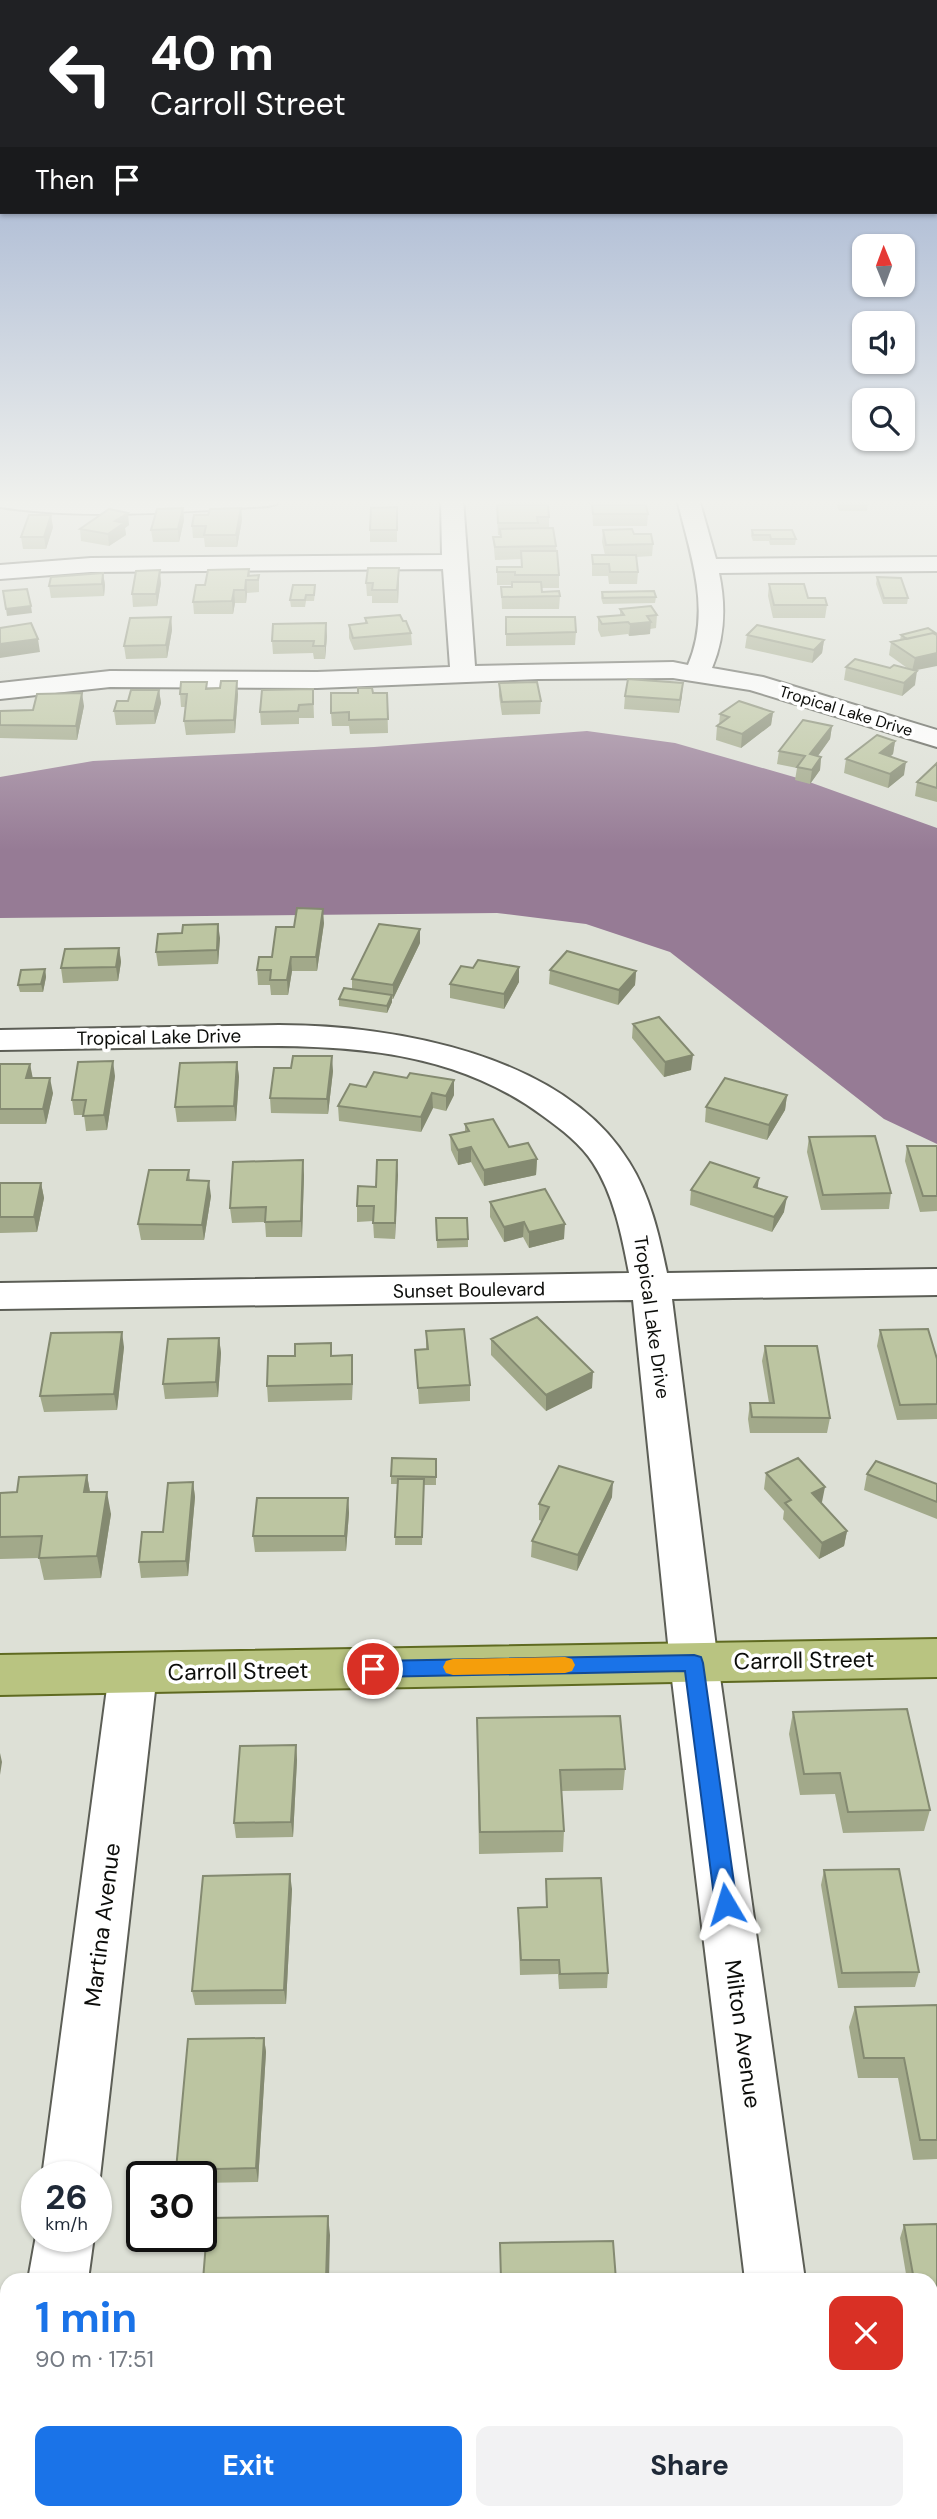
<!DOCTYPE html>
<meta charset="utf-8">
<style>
body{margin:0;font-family:"DM Sans",sans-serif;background:#f2f2f3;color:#1f2937;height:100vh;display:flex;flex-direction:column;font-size:26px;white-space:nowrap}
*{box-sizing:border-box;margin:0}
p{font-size:23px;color:#747a83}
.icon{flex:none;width:38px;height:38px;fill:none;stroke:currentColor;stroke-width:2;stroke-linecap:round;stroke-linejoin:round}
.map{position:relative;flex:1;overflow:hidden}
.drawer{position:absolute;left:0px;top:2273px;width:938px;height:247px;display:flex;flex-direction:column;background:#fff;border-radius:21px 21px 0 0;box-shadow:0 2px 5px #0004}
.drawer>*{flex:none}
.top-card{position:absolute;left:0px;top:0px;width:938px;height:214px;box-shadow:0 2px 5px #0004;background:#202124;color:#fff;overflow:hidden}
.needle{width:46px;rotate:359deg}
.buttons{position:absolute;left:852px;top:234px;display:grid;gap:14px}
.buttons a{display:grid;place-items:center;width:63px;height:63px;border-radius:14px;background:#fff;box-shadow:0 2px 5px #0004;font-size:35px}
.speed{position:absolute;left:21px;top:2161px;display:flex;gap:14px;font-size:35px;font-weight:700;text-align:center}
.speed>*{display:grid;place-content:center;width:91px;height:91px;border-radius:50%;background:#fff;box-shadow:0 2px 5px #0004;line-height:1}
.speed small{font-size:18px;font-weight:400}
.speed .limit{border:4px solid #111;border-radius:10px;background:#fff;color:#111}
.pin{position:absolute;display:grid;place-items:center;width:60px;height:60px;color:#fff;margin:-30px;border:4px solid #fff;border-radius:50%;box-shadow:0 2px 7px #0007}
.me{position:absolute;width:77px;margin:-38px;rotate:353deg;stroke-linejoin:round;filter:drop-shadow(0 0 5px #0008)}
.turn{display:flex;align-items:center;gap:24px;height:147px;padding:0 35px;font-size:32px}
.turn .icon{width:91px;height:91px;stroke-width:2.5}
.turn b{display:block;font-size:49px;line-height:60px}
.then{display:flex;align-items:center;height:66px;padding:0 35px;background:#0003;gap:14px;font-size:26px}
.round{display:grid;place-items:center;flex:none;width:74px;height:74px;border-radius:14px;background:#f2f2f3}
.head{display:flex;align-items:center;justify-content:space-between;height:119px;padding:0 35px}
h1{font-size:42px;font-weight:700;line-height:52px;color:#1a73e8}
.primary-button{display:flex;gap:14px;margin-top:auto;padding:14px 35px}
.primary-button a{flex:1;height:80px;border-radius:14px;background:#1a73e8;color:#fff;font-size:28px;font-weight:700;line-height:80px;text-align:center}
.primary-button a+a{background:#f2f2f3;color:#1f2937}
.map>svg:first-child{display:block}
.water{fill:#967b95}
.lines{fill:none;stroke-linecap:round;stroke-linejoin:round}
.minor-casing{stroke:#5c5e56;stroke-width:4}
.primary-casing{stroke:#5f6a21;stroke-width:4}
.minor{fill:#fff;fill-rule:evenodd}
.primary{fill:#b9c481;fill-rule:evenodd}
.wall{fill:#a2a98a}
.shaded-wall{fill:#848a71}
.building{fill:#bcc5a1;stroke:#848a71;stroke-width:2}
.route{fill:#1a73e8;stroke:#114b97;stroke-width:2}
.slow{fill:#f59e0b}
.labels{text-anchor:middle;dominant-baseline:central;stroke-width:7;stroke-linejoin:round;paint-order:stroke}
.far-street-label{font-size:16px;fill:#0c0d0a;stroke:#fff}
.street-label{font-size:19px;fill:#0c0d0a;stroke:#fff}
.near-street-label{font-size:23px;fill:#0c0d0a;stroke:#fff}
</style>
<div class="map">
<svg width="937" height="2519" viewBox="0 0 937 2519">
<rect width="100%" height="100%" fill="#dde0d6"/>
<path class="water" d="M587,731L675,743L801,779L937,828V1144L884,1119L670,952L586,924L497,913L0,918V777L93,761L374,747Z"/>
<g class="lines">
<defs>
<path id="minor" d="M0,499H279L276,504L268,506C183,512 84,520 0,507Z
M441,499H463L475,666L673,662L688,665C712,609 690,554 677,499H699L716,559L937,557V571L719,573C726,606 725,637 712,668L763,677L937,730V747L750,690L673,678L538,679L317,688L110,687L0,699V683L110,671L317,672L450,667L443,569L91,572L0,579V565L91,558L442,555Z
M279,1025C394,1025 564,1055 629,1162C650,1195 659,1235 667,1273L937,1269V1295L672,1299L718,1663L805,2280H745L670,1663L633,1300L0,1309V1283L629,1273C622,1236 614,1195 593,1163C581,1144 561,1129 543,1116C438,1038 309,1045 186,1047C124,1048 62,1049 0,1050V1030Z
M133,1653L150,1659L157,1673L100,2177L96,2186V2177H42L109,1673L116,1659Z
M37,2230V2236H94L88,2280H28Z
M7,2489V2513H62V2519H0V2504Z
M773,2513H839L840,2519H774Z"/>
<path id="primary" d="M937,1639V1677L0,1695V1655Z"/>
</defs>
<use href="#minor" class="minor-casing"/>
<use href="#primary" class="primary-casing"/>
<use href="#minor" class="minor"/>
<use href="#primary" class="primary"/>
</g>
<path class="wall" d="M499,499H547L546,505L549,517V528L556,546L559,575V588H542V592L560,596L559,609H502L501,587H512V585H497V567H521V559L495,560L493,537H499L500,535H498L497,517V505H499Z
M585,499H623L622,503L586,504Z
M729,499H788V500H729Z
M834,499H868L867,511H839Z
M592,505L648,514L647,526H593Z
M397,507V542H370V530Z
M183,508L184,520L179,542H153L151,530Z
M241,508L242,520L237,547H205L204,538H193L192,526L208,515Z
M129,525L125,528L126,535L109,546L81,541L80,529Z
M53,527L46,549H23L21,537Z
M603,530L634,534L653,544L652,556L636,557L638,572L637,584H609L608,576H592V555H605L602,542Z
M752,530L796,539L795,545H770L769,541H753L751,536Z
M249,569L250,575H259V592L247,593L246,603H235L233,614H194L193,602L205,585Z
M103,573L105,585L104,596L51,598L49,586Z
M877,577L908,598L907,604H883L876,584Z
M399,580L398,603H372V596H367L366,583Z
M161,583L157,606L133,607L132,594Z
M769,584L827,605L825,618H773L768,596Z
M315,592L314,601H306L305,607H291L290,600Z
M602,592L656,597L655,603L603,604L601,598Z
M620,609L657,615L656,628L650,629V634L629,636L628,634L601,637L598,630V617L620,615Z
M171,617L172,630L167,658L126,659L124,646Z
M506,617L576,632L575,645L506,646Z
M365,618L403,621L411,633L412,645L354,650L349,638V625L365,623Z
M928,628L914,671L915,685L902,696L844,680L846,667L910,670L889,655L891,642L900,640L901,635Z
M747,635L824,640L822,653L812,663L745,648Z
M327,636L325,659H314L313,653L273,654L272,641Z
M207,682V689L238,694L235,733L186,735L184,721L186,707H181L180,694Z
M499,683L541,701L540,714L502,715L499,696Z
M313,689L314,718H299V724L261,725L260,712Z
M159,690L161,703L155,724L116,725L114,711L128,701Z
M373,693H387L388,733L350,734L349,726H332L331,713Z
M625,696H682L679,713L624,709Z
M84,706L77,740L0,738V712Z
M773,712L771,725L741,748L716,740L717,726L719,725L720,714Z
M832,726L830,739L818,756L821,757L820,770L810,784L795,780L797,768L777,764L779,751Z
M895,741L893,754L891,756L904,775L888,788L844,773L846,759Z
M937,763V802L915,796L917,782Z
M324,923L317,971H292L288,995H271L270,985H258L257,970L272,957L294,927Z
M220,938L218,964L158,966L156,952Z
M420,943L393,999H392V1002L387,1013L339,1006V999L352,989V979Z
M119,948L121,962L118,981L63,983L61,968Z
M45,969L46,977L43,992H20L18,985Z
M550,970L636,971L635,985L618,1005L549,984Z
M519,982L504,1009L450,998V984Z
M633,1024L691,1070L664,1077L632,1038Z
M237,1062L239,1077L236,1121L177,1122L175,1107Z
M0,1064H30L32,1078L53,1093L46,1124H0Z
M333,1071L328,1114L271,1113L270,1098Z
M115,1076L107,1130L86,1131L84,1115H74L72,1100Z
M366,1087L454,1095L446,1111L433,1108L421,1132L339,1121L338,1106Z
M787,1095L785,1110L767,1140L705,1122L706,1107Z
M465,1124L509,1147L537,1159L536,1175L484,1186L471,1162L458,1165L451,1150L450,1135L465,1132Z
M809,1137L891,1193L889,1209L821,1210L807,1152Z
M907,1146H937V1211L920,1212L905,1161Z
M397,1160L395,1239L374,1238L373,1221L357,1222V1206L376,1187Z
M189,1170L190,1181L211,1196L204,1240H141L138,1224Z
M304,1175L302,1237H266L265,1222L232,1223L230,1208Z
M0,1183H41L44,1198L37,1232L0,1233Z
M758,1188L784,1212L772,1232L690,1205L691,1190Z
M490,1202L564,1239L529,1248L523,1237L504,1242L490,1217Z
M436,1218L468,1239V1247L437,1248Z
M880,1330L937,1359V1419L897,1420L877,1346Z
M426,1331L470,1385V1401L419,1404L415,1350L426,1349Z
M219,1338L221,1353L218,1397L165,1399L163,1384Z
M491,1339L592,1388L546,1411L491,1355Z
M331,1343L332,1356L352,1355V1400L268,1402L267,1386L295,1356Z
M765,1346L830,1418L827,1433H750L748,1419L750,1403H769L762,1361Z
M124,1347L117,1410L44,1412L40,1396Z
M436,1459V1485H424L422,1545H395L397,1484H391V1476Z
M766,1473L822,1502L821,1503L847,1531L844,1546L819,1559L783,1519L784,1511L764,1489Z
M867,1474L937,1484V1519L864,1490Z
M87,1475L90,1492L111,1514L101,1578L44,1580L39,1558L0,1559V1493L17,1492Z
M193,1482L195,1497L188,1576L141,1578L139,1562L163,1532Z
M612,1497L577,1571L531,1557L532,1541L542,1521L539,1520V1504Z
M348,1498L349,1513L346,1551L255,1552L253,1536Z
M793,1712L930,1810L924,1831L843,1833L835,1794L800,1795L789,1734Z
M477,1718L625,1769L623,1790L561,1791L564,1831L563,1852L479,1854Z
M296,1745L297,1760L293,1837L236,1838L234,1823Z
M824,1870L919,1972L915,1987L838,1988L821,1885Z
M546,1879L608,1973L607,1988L559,1989L558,1974L520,1975L518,1908L546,1907Z
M292,1889L286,2004L195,2005L192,1991Z
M937,2005V2159L913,2160L898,2078H858L849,2027L855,2007Z
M264,2038L266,2052L258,2182L201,2183V2177H178L176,2170Z
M937,2224V2309H931V2280H907L900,2238L904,2225Z"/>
<path class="shaded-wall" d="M183,508L184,520L179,542L178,529Z
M241,508L242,520L237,547L236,535Z
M128,513L129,525L125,528L126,535L109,546L108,534L115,521Z
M51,515L53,527L46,549L44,537Z
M399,568V580L398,603L397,590Z
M160,570L161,583L157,606L156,594Z
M103,573L105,585L104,596L102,584Z
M246,580L247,593L246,603L245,590Z
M234,590L235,603L233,614L232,601Z
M31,606L32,613L7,616L6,609Z
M171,617L172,630L167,658L166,645Z
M651,622L650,634L629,636L630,624Z
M326,623L327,636L325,659V646Z
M38,639L40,652L0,658V644Z
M824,640L822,653L812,663L814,650Z
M937,653V666L912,671L915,658Z
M917,671L915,685L902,696L904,683Z
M237,681L238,694L235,733L234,720Z
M683,683L682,696L679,713L680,700Z
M159,690L161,703L155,724L154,711Z
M82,693L84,706L77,740L76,726Z
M773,712L771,725L741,748L742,734Z
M832,726L830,739L809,768L810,754Z
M895,741L893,754L878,766L880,753Z
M821,757L820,770L810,784L812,770Z
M906,762L904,775L888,788L890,774Z
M323,909L324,923L317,971L316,957Z
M218,924L220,938L218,964L217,950Z
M420,929V943L393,999V985Z
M119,948L121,962L118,981L116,967Z
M291,957L292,971L288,995L287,980Z
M519,967V982L504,1009V994Z
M45,969L46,977L43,992L41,984Z
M636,971L635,985L618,1005L619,990Z
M392,995V1002L387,1013V1006Z
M693,1055L691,1070L664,1077L665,1062Z
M332,1056L333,1071L328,1114L327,1099Z
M113,1061L115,1076L107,1130L104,1115Z
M237,1062L239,1077L236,1121L234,1106Z
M30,1064L33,1079L26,1078Z
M50,1078L53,1093L46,1124L43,1109Z
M454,1080V1095L446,1111V1096Z
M432,1093L433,1108L421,1132V1117Z
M787,1095L785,1110L767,1140L769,1125Z
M471,1147V1162L458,1165V1150Z
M537,1159L536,1175L484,1186V1170Z
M303,1160L304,1175L302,1237L301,1221Z
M397,1160L398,1175L395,1239V1223Z
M759,1178L757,1193L754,1187Z
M209,1181L211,1196L204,1240L202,1225Z
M41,1183L44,1198L37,1232L34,1217Z
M787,1197L784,1212L772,1232L774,1217Z
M524,1222L523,1237L504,1242V1227Z
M565,1224L564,1239L529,1248V1232Z
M122,1332L124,1347L117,1410L114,1394Z
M219,1338L221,1353L218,1397L216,1382Z
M352,1355L353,1370L352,1400Z
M593,1372L592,1388L546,1411V1395Z
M87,1475L91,1498L84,1492Z
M193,1482L195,1497L188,1576L186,1561Z
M613,1482L612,1497L577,1571L578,1555Z
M825,1487L822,1502L809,1508L812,1493Z
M107,1492L111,1514L101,1578L97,1556Z
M348,1498L349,1513L346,1551L345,1536Z
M847,1531L844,1546L819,1559L822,1543Z
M296,1745L297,1760L293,1837L291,1822Z
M0,1753L2,1762L0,1775Z
M290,1874L292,1889L286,2004L284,1990Z
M264,2038L266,2052L258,2182L256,2168Z
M328,2216L330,2235L329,2280H326Z
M230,2513H235V2519H230Z"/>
<path class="building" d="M840,499H869L840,500Z
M497,505H548L549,517H537L538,523H498Z
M592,505H646L648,514H593Z
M397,507V530H370L371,508Z
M183,508L178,529L151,530L157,509Z
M241,508L236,535H204L206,526H192L194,515H208L210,509Z
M109,509L128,513L115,521L124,523L108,534L80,529Z
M29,515H51L44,537H21Z
M553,528L556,546L495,547L493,537H501L500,529Z
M632,529L634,534H651L653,544L606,545L603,530Z
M752,530H792L796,539H771L770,535H753Z
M521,551H557L559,575H515V572H497V567H522Z
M592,555H636L638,572H610L609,564H593Z
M368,568H399L397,590H372L373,583H366Z
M249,569L248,576L259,575L258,580H246L245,590H234L232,601L193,602L196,585H205L208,570Z
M160,570L156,594H132L136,571Z
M103,573L102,584L49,586L51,577Z
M877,577L901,578L908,598H884Z
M512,582H541L542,592L559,591L560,596L502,597L501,587H512Z
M769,584H804L808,598H825L827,605H774Z
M293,585H315L314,595H306L305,600H290Z
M27,589L31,606L6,609L3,591Z
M654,591L656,597L603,598L602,592Z
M651,606L657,615L647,616L651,622L630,624L628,622L602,624L598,617L624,615L620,609Z
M400,615L403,621H406L411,633L353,638L349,625L367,623L365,618Z
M171,617L166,645L124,646L130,618Z
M506,617H575L576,632L506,634Z
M31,623L38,639L0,644V628Z
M326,623L325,646H313L314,641H272L273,624Z
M757,625L824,640L814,650L747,635Z
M928,628L937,634V635L933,633L907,639L901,635Z
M933,633L937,635V653L915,658L891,642Z
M855,659L890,668L894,665L917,671L904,683L846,667Z
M628,679L683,683L680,700L625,696Z
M221,681H237L234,720L184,721L187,694H180L181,682H207L206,689L220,688Z
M537,682L541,701L502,702L499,683Z
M358,688H372L373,693H387L388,719L349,720V712L331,713V693H358Z
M313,689V704L299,705L298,711L260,712L262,690Z
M131,690H159L154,711H114L117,701H128Z
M82,693L76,726L0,725V711L33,710L37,694Z
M739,701L773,712L742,734L717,726L729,717L720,714Z
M803,720L832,726L810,754L821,757L812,770L797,767L805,756L779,751Z
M877,735L895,741L880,753L906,762L890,774L846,759Z
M937,763V788L917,782Z
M297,908L323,909L316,957H291L287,980H270L271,970H257L259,957H272L276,927H294Z
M218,924L217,950L156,952L158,934L182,933L183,925Z
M379,924L420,929L393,985L352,979Z
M119,948L116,967L61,968L65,949Z
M567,951L636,971L619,990L550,970Z
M478,960L519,967L504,994L450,984L461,966L473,968Z
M45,969L41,984L18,985L21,970Z
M344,988L392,995L387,1006L339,999Z
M659,1017L693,1055L665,1062L633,1024Z
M293,1056H332L327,1099L270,1098L274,1068H291Z
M113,1061L104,1115L83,1116L86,1100H72L78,1062Z
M237,1062L234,1106L175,1107L180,1063Z
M0,1064H30L26,1078H50L43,1109H0Z
M374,1072L407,1078L410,1073L454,1080L446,1096L432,1093L421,1117L338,1106L350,1084L366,1087Z
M725,1078L787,1095L769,1125L706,1107Z
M493,1119L509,1147L528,1143L537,1159L484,1170L471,1147L458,1150L450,1135L469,1131L465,1124Z
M875,1136L891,1193L823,1195L809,1137Z
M907,1146H937V1196H923Z
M303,1160L301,1221L265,1222L266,1207L230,1208L233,1162Z
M377,1160H397L395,1223H373L374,1206H357L358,1186L376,1187Z
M710,1162L759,1178L754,1187L787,1197L774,1217L691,1190Z
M149,1170H189L187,1180L209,1181L202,1225L138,1224Z
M0,1183H41L34,1217H0Z
M545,1189L565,1224L529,1232L524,1222L504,1227L490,1202Z
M436,1218H467L468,1239L437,1240Z
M537,1317L593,1372L546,1395L491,1339Z
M464,1329L470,1385L418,1388L415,1350L428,1349L426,1331Z
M928,1329L937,1359V1404L900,1405L880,1330Z
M122,1332L114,1394L40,1396L51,1333Z
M219,1338L216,1382L163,1384L168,1339Z
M331,1343V1356L352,1355V1384L267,1386L268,1356H295V1344Z
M765,1346H817L830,1418L752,1417L750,1403H774Z
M392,1458L436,1459V1477L391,1476Z
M798,1458L825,1487L812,1493L847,1531L822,1543L785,1503L791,1500L766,1473Z
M876,1461L937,1484V1502L867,1474Z
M559,1466L613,1482L578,1555L532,1541L549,1507L539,1504Z
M87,1475L84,1492H107L97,1556L39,1558L42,1536L0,1537V1493L17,1492L19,1477Z
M398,1479H424L422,1537H395Z
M193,1482L186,1561L139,1562L142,1532H163L168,1483Z
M257,1498H348L345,1536H253Z
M907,1709L930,1810L848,1812L840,1773L804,1774L793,1712Z
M620,1716L625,1769L560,1770L564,1831L480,1832L477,1718Z
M296,1745L291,1822L234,1823L240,1746Z
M899,1869L919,1972L842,1973L824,1870Z
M290,1874L284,1990L192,1991L203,1876Z
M601,1878L608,1973L560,1974L559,1960H521L518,1908L547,1907L546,1879Z
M937,2005V2140H920L904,2058H864L855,2007Z
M264,2038L256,2168L176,2170L188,2039Z
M328,2216L326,2280H203L208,2218Z
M937,2224V2296L931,2297V2280H914L904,2225Z
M613,2241L616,2280H501L500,2243Z
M145,2513H230V2519H145Z
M545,2513H642V2519H545Z"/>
<linearGradient id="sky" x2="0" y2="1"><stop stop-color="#879dc7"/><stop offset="0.59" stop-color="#f0f1ed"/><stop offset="1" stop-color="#f0f1ed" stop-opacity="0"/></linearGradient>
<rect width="937" height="851" fill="url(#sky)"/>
<path class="route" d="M694,1655L701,1657L703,1663L737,1904L733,1911L726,1914L718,1911L715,1904L685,1671L373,1677L367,1674L364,1669L367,1663L373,1661Z"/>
<path class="slow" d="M565,1657L572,1659L575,1665L572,1671L565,1673L453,1675L446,1673L443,1667L446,1661L453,1659Z"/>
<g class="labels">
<g class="far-street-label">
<text transform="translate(846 711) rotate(17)">Tropical Lake Drive</text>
</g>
<g class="street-label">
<text transform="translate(159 1037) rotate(-1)">Tropical Lake Drive</text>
<text transform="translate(469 1290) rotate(-1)">Sunset Boulevard</text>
<text transform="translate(652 1317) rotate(82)">Tropical Lake Drive</text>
</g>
<g class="near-street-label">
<text transform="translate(804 1660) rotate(-1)">Carroll Street</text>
<text transform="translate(238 1671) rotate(-1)">Carroll Street</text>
<text transform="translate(102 1925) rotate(-83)">Martina Avenue</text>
<text transform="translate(743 2034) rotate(82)">Milton Avenue</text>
</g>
</g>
</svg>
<div class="buttons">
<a><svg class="needle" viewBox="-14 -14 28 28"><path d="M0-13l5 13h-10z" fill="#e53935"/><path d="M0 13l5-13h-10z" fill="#747a83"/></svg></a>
<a><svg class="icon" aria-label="sound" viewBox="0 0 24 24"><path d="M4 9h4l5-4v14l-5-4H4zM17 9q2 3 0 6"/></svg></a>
<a><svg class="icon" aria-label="search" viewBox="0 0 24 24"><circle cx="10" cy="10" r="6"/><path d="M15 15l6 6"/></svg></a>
</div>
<div class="speed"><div>26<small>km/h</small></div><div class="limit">30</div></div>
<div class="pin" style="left:373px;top:1669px;background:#d93025"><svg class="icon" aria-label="arrive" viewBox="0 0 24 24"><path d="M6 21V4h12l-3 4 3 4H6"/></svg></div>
<svg class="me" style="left:726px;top:1904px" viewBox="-20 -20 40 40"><path d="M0-17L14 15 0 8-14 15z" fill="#1a73e8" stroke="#fff" stroke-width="4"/></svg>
<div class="top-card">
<div class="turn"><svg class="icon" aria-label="left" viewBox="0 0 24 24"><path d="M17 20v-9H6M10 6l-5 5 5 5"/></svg><div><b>40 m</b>Carroll Street</div></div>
<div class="then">Then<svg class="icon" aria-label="arrive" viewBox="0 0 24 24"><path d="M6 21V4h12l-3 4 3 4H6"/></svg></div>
</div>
<section class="drawer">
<div class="head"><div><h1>1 min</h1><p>90 m · 17:51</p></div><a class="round" style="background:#d93025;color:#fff"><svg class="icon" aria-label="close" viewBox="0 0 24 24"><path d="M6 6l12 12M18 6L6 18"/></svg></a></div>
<div class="primary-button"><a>Exit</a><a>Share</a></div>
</section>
</div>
